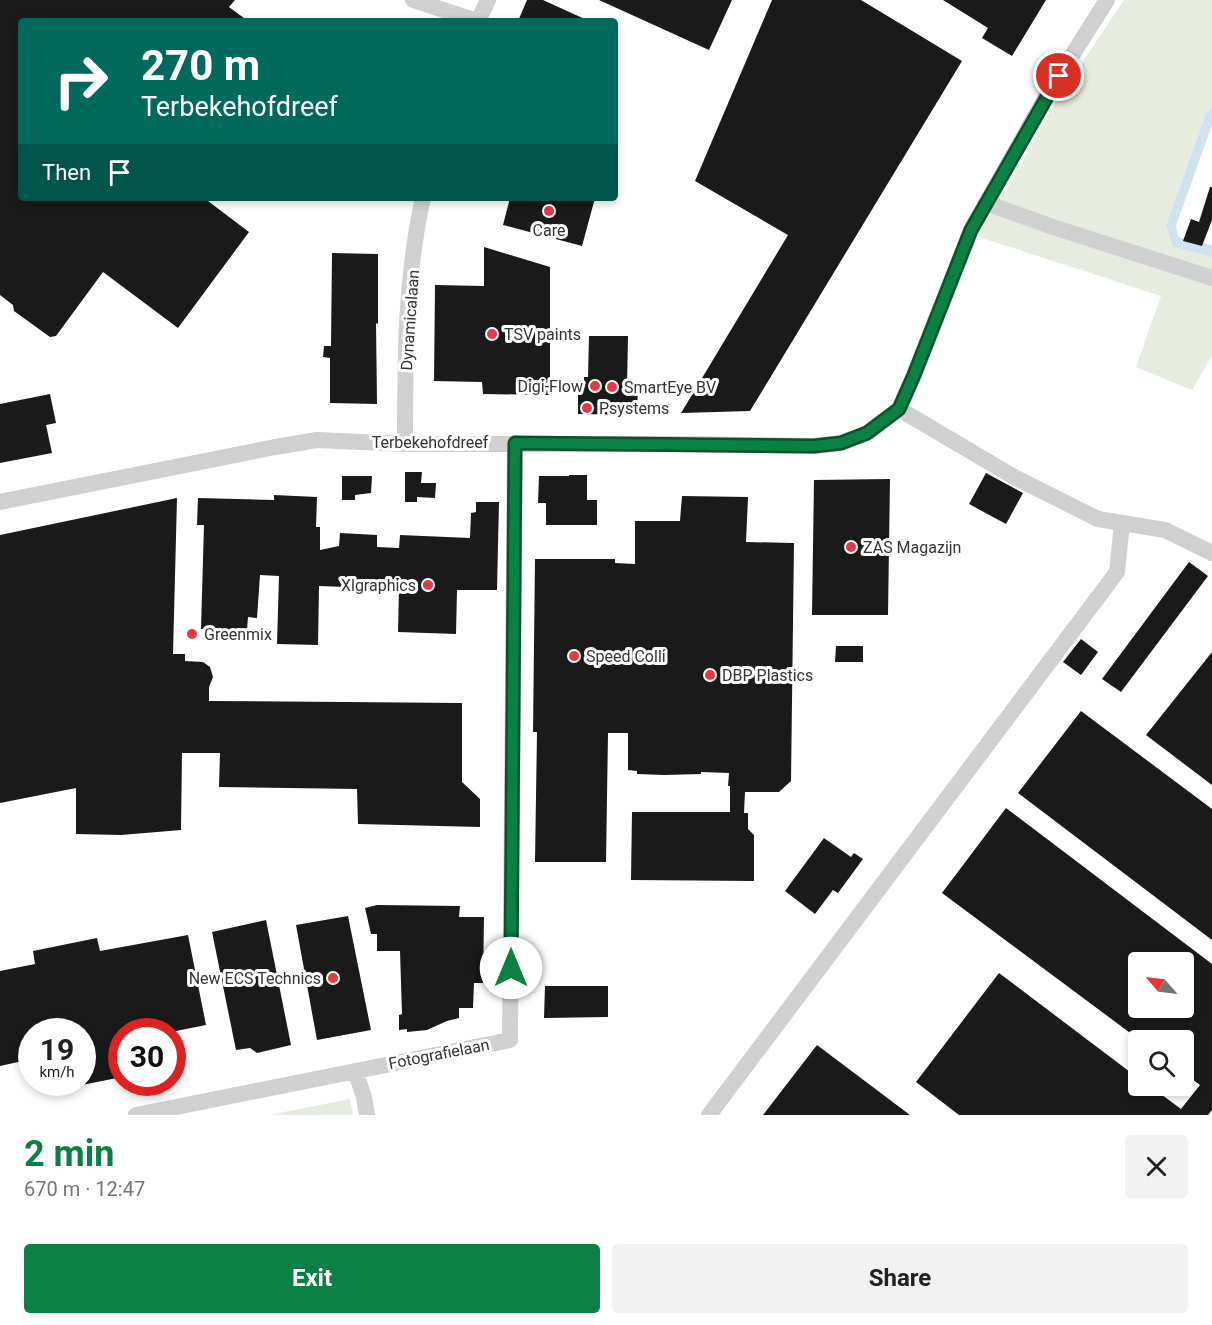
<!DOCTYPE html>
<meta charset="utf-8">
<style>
body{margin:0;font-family:Roboto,sans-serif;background:#f2f2f2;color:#202124;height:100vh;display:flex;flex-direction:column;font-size:22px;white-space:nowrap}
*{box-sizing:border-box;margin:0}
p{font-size:20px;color:#757577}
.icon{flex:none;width:33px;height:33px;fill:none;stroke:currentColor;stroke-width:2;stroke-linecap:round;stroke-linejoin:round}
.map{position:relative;height:1115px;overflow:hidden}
.details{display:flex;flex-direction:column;background:#fff;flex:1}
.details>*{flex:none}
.top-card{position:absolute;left:18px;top:18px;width:600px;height:183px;border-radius:6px;box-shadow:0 3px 9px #0003;background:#00695c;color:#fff;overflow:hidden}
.needle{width:39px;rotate:298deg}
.fabs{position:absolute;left:1128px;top:952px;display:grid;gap:12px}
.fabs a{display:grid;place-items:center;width:66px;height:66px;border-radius:6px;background:#fff;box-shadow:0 3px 9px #0003;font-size:30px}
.speed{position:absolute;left:18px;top:1018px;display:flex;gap:12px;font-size:30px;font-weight:700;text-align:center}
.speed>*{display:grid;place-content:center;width:78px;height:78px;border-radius:50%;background:#fff;box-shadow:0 3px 9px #0003;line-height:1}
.speed small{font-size:15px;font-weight:400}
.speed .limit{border:9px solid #d22;background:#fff;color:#111}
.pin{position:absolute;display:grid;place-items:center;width:51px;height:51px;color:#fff;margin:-26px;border:3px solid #fff;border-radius:50%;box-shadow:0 2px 6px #0007}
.me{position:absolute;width:66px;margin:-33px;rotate:0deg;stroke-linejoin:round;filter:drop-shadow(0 0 4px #0008)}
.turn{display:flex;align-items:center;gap:21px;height:126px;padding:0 24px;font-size:27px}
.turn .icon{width:78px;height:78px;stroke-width:2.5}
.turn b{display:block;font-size:42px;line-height:51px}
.then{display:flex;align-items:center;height:57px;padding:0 24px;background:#0003;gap:12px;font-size:22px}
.round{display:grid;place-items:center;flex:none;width:63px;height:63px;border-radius:6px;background:#f2f2f2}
.headline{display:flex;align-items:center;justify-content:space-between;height:102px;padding:0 24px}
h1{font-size:36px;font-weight:700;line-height:45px;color:#0b8043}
.action{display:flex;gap:12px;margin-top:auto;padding:12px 24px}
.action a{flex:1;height:69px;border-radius:6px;background:#0b8043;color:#fff;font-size:24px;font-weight:700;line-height:69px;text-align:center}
.action a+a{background:#f2f2f2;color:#202124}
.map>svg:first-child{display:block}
.green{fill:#e6ecdf}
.water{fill:#cfe2ee}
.building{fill:#1a1a1a;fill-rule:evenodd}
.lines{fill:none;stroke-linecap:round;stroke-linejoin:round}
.minor{stroke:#d0d0d0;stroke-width:16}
.route-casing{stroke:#07532c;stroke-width:15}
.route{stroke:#0b8043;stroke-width:10}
.poi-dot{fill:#e63946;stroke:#fff;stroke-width:2}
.labels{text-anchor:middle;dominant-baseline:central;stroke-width:6;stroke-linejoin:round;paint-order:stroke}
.poi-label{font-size:16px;fill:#333;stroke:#fff;text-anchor:start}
.street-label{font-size:16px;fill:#333;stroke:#fff}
</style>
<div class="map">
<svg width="1212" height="1115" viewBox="0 0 1212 1115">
<rect width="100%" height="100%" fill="#fff"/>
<path class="green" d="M1124,0H1212V108L1206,114L1166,225L1173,247L1212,257V356L1192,390L1136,367L1161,296L976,236L986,203L1006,190L1057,100Z
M350,1099L353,1115H269Z"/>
<path class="water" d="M1212,108V125L1176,226L1178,237L1212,245V257L1173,247L1166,225L1206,114Z"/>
<path class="building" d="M0,0H235L229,7L248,21H21V198H204L249,232L178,328L103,272L56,336L50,337L14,311L13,305L0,295Z
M527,0H543L589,21H518Z
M599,0H732L709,50Z
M772,0H861L962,61L750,411L681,413L788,235L695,181Z
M943,0H1046L1012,56L982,38L988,28Z
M1210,187H1212V220L1202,246L1183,241L1191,219L1199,222Z
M510,198H595L582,246L503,225Z
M484,247L550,267V395L483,394L482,382L434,381L435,285L484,286Z
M332,253L378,254V324L376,323L377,404L330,403V358L323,357L324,346H331Z
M589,336H628L627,385H638L637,415L578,414V384H584V377H588Z
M50,394L56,423L46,425L52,453L0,463V404Z
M405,472H422L421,483H436L435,498L417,497V502H405Z
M986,473L1023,493L1006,524L969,504Z
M569,475H587V500H597V525H546V503H538L539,476H569Z
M342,476H372L371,493L355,495V500H342Z
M890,479L888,615H812L814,480Z
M274,495L317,497L316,527H320V550L339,546L340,533L377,535V547L399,548L400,535L470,538L471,513L476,512V502H499L497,590H457L456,634L398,632L399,589L319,586L318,645L277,644L279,576L260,575L257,618L248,617L247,630L201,629L204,525H197L198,498L274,500Z
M682,496L748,497L746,542L794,543L791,781L779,792H745L744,813H748V829L754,835V881L631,880L632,812H730V786H728L729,773L701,772V774L664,775L637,774V771L628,770V733H608L606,862H535L537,732H533L535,559H615V563L635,564V521H680Z
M177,498L173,654H185V661L203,662L210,667L213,677L209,687V701L462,703V782L480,799V827L358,824L357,789L219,787L220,753H182L181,830L121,835L76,834V788L0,803V535Z
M1189,562L1208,576L1121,692L1102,679Z
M1081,639L1098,652L1081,675L1063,662Z
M836,646H863V662H835Z
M1212,652V785L1146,735Z
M1081,711L1212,809V940L1018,793Z
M1006,808L1212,964V1110L1208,1115H959L916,1082L999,973L1138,1078V1086H1150L1181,1109L1200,1085L1184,1073V1041H1141L942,893ZM1138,963H1184V1008H1138Z
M824,838L851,857L854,853L863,859L838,893L833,890L815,914L785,891Z
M377,905L460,906L459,917H484L483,983H474L473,1008H459V1018L447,1021L427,1030L407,1032V1029L399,1030V1015L402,1014L400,951H377V934H371L365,908Z
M348,916L371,1030L317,1040L296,925Z
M266,920L291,1045L257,1053L250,1048L236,1050L212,932Z
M188,935L206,1025L171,1032H122V1077L82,1085V1032H32V1059L0,1066V971L35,964L33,951L97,938L100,951Z
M545,986H608V1017L544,1018Z
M817,1045L910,1115H763Z"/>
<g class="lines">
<path class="minor" d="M413,0L477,21
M478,21L488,0
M986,203L1053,227L1212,278
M899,409L1016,478L1098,519L1165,530L1212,553
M405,444C405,362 405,278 423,198
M0,502L275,447L317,440L405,444H677L814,446L841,443L867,433L899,409L914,375L971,230L1047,95L1107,0
M355,1071L364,1097L367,1115
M136,1115L510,1040L515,443
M709,1115L1117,572L1122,523"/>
</g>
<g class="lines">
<defs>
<path id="route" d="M511,968L515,443L814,446L841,443L867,433L899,409L914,375L971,230L1059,76"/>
</defs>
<use href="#route" class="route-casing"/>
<use href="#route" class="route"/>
</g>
<g class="poi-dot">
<circle cx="549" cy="211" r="6"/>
<circle cx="492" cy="334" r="6"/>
<circle cx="595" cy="386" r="6"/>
<circle cx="612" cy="387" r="6"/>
<circle cx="587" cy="408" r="6"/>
<circle cx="851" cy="547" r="6"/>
<circle cx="428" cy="585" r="6"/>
<circle cx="192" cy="634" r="6"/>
<circle cx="574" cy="656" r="6"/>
<circle cx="710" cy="675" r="6"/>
<circle cx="333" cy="978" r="6"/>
</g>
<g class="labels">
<g class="poi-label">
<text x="549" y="230" text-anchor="middle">Care</text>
<text x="504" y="334">TSV paints</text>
<text x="583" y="386" text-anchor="end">Digi-Flow</text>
<text x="624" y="387">SmartEye BV</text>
<text x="599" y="408">Psystems</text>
<text x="863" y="547">ZAS Magazijn</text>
<text x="416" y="585" text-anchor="end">Xlgraphics</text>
<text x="204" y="634">Greenmix</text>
<text x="586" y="656">Speed Colli</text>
<text x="722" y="675">DBP Plastics</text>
<text x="321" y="978" text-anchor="end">New ECS Technics</text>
</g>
<g class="street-label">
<text transform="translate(410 320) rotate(-86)">Dynamicalaan</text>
<text x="430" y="442">Terbekehofdreef</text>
<text transform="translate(439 1054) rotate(-11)">Fotografielaan</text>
</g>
</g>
</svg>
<div class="fabs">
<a><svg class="needle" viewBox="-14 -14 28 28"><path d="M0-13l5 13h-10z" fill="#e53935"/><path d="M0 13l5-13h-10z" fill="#757577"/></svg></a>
<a><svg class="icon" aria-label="search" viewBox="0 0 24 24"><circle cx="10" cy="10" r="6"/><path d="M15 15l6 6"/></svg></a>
</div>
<div class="speed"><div>19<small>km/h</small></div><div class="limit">30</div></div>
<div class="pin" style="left:1059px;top:76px;background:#d93025"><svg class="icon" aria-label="arrive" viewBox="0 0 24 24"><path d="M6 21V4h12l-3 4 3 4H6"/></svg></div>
<svg class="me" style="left:511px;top:968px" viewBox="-20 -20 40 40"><circle r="19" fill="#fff"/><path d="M0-13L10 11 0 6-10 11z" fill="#0b8043"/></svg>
<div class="top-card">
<div class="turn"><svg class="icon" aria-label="right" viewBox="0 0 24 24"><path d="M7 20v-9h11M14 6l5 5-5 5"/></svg><div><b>270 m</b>Terbekehofdreef</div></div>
<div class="then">Then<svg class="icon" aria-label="arrive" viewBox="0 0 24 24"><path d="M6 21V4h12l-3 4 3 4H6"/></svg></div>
</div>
</div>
<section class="details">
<div class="headline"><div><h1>2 min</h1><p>670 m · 12:47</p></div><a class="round"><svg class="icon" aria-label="close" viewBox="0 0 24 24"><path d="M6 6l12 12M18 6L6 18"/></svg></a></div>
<div class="action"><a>Exit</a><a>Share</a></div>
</section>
